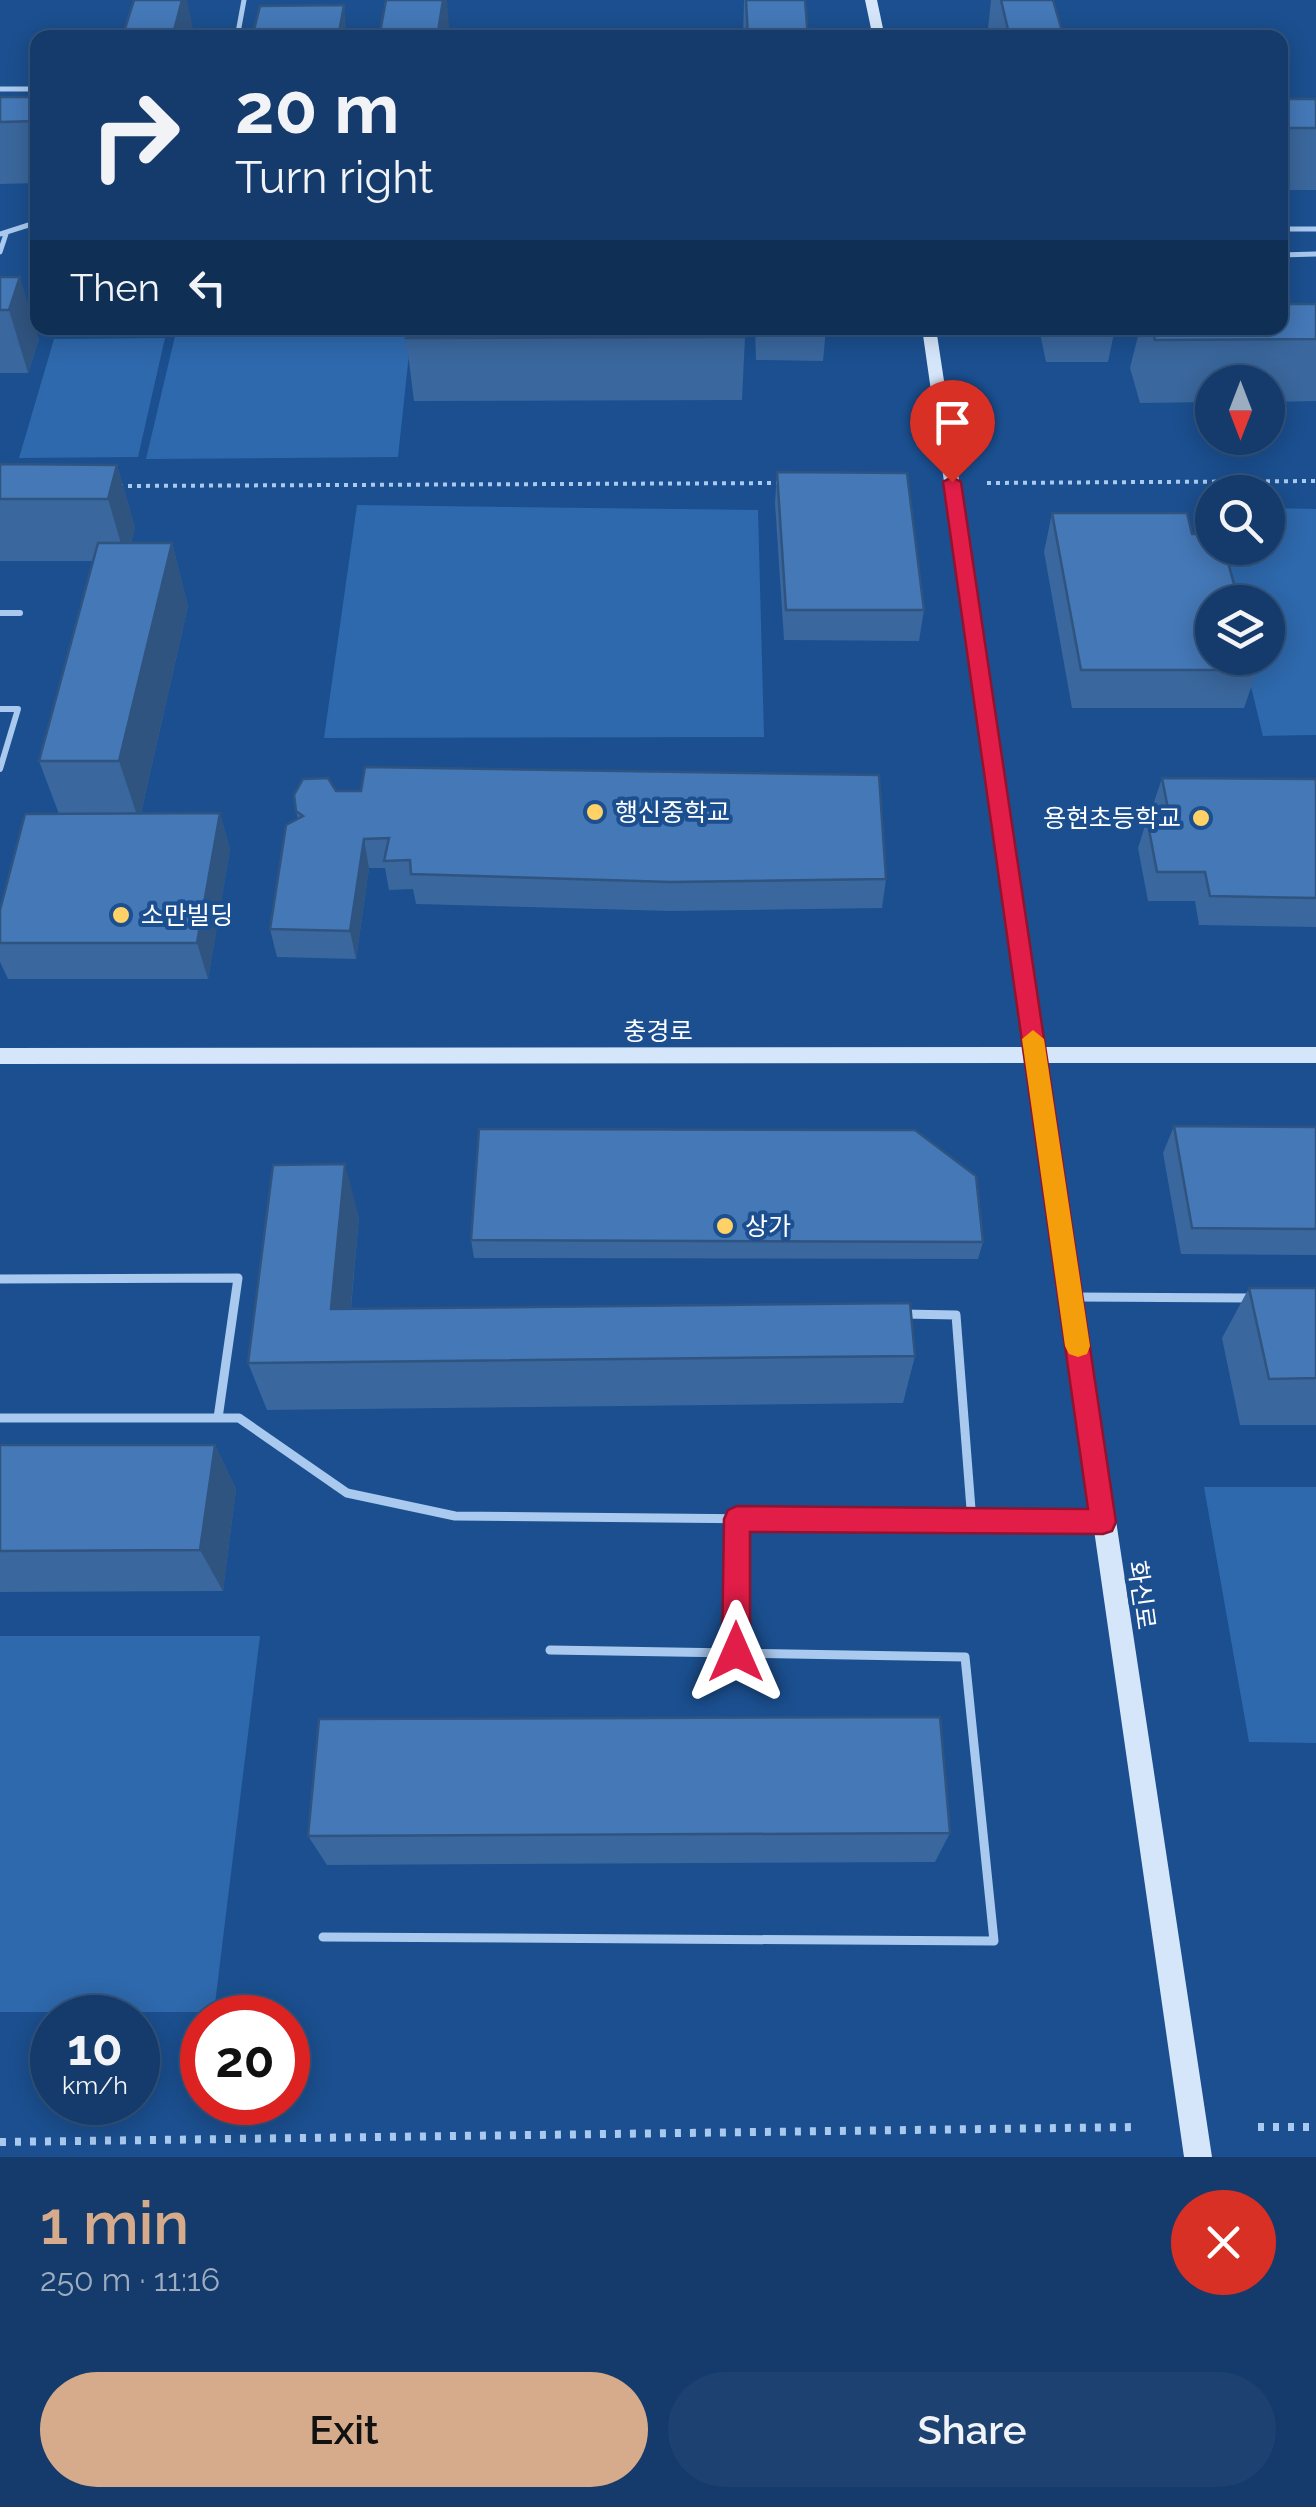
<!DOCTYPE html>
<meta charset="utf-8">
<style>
body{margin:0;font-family:Raleway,"Noto Sans KR",sans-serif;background:#1d4271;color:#f1f3f6;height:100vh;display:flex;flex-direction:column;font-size:38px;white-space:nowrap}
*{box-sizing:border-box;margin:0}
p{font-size:32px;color:#9dadc1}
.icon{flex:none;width:55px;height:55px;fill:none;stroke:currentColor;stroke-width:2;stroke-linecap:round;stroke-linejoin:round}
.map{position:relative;height:2157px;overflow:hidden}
.side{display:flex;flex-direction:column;background:#143b6b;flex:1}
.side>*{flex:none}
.guide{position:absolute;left:30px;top:30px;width:1258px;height:305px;border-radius:20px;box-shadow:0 5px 25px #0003,0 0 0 2px #33557e;background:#143b6b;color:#f1f3f6;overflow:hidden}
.needle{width:65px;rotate:180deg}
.controls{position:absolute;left:1195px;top:365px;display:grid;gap:20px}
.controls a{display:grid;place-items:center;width:90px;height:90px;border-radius:50%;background:#143b6b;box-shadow:0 5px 25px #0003,0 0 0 2px #33557e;font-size:50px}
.speed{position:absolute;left:30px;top:1995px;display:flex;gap:20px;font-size:50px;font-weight:700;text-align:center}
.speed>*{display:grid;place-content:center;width:130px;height:130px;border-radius:50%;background:#143b6b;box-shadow:0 5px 25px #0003,0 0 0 2px #33557e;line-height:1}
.speed small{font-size:25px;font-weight:400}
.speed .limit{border:15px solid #d22;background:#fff;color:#111}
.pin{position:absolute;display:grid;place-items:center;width:85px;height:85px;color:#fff;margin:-102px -42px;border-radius:50% 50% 50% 0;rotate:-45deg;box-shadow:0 0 10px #0007}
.pin .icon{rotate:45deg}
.me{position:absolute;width:110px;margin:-55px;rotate:0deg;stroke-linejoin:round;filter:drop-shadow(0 0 8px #0008)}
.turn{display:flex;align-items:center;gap:35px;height:210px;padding:0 40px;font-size:45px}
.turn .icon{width:130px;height:130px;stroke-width:2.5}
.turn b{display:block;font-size:70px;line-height:85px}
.then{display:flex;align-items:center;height:95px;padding:0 40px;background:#0003;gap:20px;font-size:38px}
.round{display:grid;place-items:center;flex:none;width:105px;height:105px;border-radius:52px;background:#1d4271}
.summary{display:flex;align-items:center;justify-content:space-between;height:170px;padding:0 40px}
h1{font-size:60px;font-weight:600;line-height:75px;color:#d6ab8b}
.button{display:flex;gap:20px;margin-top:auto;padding:20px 40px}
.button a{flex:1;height:115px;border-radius:60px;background:#d6ab8b;color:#111;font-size:40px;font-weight:600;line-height:115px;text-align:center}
.button a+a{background:#1d4271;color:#f1f3f6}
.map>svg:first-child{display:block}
.green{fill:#2e69ad}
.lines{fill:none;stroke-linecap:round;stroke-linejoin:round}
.path-far1{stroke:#a9c9ee;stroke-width:4;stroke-dasharray:4 5;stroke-linecap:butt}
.path{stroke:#a9c9ee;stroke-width:8;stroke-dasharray:6 9;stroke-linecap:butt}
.service-far2{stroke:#a9c9ee;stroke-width:5}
.service-far1{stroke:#a9c9ee;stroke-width:6}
.service{stroke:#a9c9ee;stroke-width:9}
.secondary{fill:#d6e6fa;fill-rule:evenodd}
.wall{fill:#3a679d}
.shaded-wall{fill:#305480}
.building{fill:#4478b7;stroke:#305480;stroke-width:2.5}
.route{fill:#e11d48;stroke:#92132f;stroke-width:2.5}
.slow{fill:#f59e0b}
.poi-dot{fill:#ffd166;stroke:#1b4f8f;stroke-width:4}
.labels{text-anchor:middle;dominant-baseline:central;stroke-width:8;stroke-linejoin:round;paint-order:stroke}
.poi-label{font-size:25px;fill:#fff;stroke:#1b4f8f;text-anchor:start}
.street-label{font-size:25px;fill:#fff;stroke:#1b4f8f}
</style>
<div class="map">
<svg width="1316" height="2157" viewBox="0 0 1316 2157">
<rect width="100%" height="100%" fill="#1b4f8f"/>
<path class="green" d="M411,335L398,457L146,459L175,336Z
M165,338L138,457L19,458L54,339Z
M357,505L758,510L764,737L324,738Z
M1268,508L1316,509V735L1263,736L1244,658H1268V602H1230L1217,548H1268Z
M1204,1487H1316V1743L1249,1742Z
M0,1636H260L214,2012H0Z"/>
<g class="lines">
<path class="path-far1" d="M987,483L1316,481
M119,486L782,483"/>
<path class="path" d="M1258,2127H1316
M0,2142L1137,2127"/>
<path class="service-far2" d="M237,38L244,0
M0,89H38
M1280,229H1316
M0,234L38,222
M0,252L6,234
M1280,255L1316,254"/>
<path class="service-far1" d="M0,613H20
M0,709H18L0,769"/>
<path class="service" d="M0,1279L238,1278L218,1418
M1075,1297L1251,1298
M903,1314L956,1315L972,1522
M0,1418H239L347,1493L455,1516L1099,1522
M736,1652L737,1519
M323,1937L994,1941L965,1657L550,1650"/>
<path class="secondary" d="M865,0H877L885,38H873Z
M922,328H936L1045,1047H1316V1063H1047L1212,2157H1184L1027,1063L0,1064V1048L1025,1047Z"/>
</g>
<path class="wall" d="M744,0H805L808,38H743Z
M991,0H1053L1064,38H987Z
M0,97H38V183L0,184Z
M1280,99H1316V190H1280Z
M0,277L39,339L28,373H0Z
M1316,304V401L1268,402V382H1212V402L1140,403L1130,368L1140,328H1280Z
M755,328H826L823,361L756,360Z
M1039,328H1115L1108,362H1046Z
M745,337L742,400L414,401L406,338Z
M0,464L117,465L135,528L131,543H172L188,606L141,813H220L230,850L208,979H8L0,962V910L59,814L39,761L93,561H0Z
M777,472L924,610L919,641L784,640L775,503Z
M1052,513L1192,534L1257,670L1244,708H1072L1044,552Z
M1162,778L1316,779V927L1199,925L1195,901H1148L1138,848L1147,819H1154L1152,808Z
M336,791L886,879L882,908L670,911L416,904L413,889L389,890L385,868H369L356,959L277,957L270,929L298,819L296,811Z
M1174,1126L1316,1127V1255L1181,1254L1163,1153Z
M359,1217L351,1308L915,1356L903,1403L267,1410L248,1363Z
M471,1240L983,1242L978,1259L474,1258Z
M1249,1288H1316V1425H1240L1222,1338Z
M0,1445H215L236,1489L223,1591L0,1592Z
M950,1833L935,1862L327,1865L308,1836Z"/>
<path class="shaded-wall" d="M182,0H187L195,38H172Z
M443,0H447L450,38H437Z
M344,5L346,26L344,38H338Z
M20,277L39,339L28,373L9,310Z
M117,465L135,528L126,561L108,499Z
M172,543L188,606L139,821L119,761Z
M220,813L230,850L208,979L197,943Z
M364,839L369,868L356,959L350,931Z
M345,1164L359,1217L346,1357L331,1309Z
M215,1445L236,1489L223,1591L200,1550Z"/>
<path class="building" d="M134,0H182L172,38H122Z
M386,0H443L437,38H379Z
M746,0H805L808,38H748Z
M1001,0H1053L1064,38H1010Z
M344,5L338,38H252L260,6Z
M0,97H38V121L0,122Z
M1280,99H1316V128H1280Z
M0,277H20L9,310H0Z
M1280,304H1316V339L1155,340L1152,328H1280Z
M408,328H745V337L406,338Z
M0,464L117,465L108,499H0Z
M777,472L907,473L924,610H786Z
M1052,513H1187L1192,534H1212V548H1224L1239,602H1212V658H1254L1257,670H1081Z
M98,543H172L119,761H39Z
M365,767L879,775L886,879L670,882L411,874L410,860L384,861L389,838L364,839L350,931L270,929L286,825L303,816L296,811L294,795L303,779L328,778L336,791H361Z
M1162,778L1316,779V898L1210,896L1205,872H1157L1147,819H1170Z
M220,813L197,943H0V910L25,814Z
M1174,1126L1316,1127V1229L1192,1228Z
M479,1129L915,1130L976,1176L983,1242L471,1240Z
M345,1164L331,1309L910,1303L915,1356L248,1363L273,1165Z
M1249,1288H1316V1378L1269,1379Z
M0,1445H215L200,1550L0,1551Z
M940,1717L950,1833L308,1836L319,1719Z"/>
<path class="route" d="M952,477L961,482L1116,1522L1112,1531L1103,1534L750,1532V1652L746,1662L736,1666L726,1662L722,1652L724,1519L728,1510L737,1506L1088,1509L943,482Z"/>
<path class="slow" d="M1033,1030L1044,1039L1090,1346L1087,1354L1078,1357L1069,1354L1065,1346L1022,1039Z"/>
<g class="poi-dot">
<circle cx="595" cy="812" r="10"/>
<circle cx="1201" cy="818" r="10"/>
<circle cx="121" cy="915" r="10"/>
<circle cx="725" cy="1226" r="10"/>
</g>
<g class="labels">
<g class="poi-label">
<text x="615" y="812">행신중학교</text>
<text x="1181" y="818" text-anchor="end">용현초등학교</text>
<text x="141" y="915">소만빌딩</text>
<text x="745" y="1226">상가</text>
</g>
<g class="street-label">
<text x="658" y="1031">충경로</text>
<text transform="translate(1142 1595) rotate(82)">화신로</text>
</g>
</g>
</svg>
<div class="controls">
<a><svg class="needle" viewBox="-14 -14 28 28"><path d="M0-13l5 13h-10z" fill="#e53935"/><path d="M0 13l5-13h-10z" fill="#9dadc1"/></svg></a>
<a><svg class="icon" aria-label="search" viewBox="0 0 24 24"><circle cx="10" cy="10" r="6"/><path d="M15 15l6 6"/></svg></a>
<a><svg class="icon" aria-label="layers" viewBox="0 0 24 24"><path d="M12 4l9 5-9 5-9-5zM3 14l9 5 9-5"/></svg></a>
</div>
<div class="speed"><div>10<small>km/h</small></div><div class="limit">20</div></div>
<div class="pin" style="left:952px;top:482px;background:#d93025"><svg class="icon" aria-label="arrive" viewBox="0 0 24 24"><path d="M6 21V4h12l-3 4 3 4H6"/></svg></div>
<svg class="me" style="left:736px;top:1652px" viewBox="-20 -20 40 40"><path d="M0-17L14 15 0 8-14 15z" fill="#e11d48" stroke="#fff" stroke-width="4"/></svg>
<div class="guide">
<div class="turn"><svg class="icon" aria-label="right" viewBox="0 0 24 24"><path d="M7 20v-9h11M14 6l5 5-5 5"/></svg><div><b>20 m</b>Turn right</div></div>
<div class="then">Then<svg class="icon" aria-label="left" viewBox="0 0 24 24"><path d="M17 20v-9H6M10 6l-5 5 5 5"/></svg></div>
</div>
</div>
<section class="side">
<div class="summary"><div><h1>1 min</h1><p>250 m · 11:16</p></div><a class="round" style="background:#d93025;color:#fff"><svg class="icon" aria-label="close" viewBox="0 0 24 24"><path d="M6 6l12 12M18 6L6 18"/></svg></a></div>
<div class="button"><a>Exit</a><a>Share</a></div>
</section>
